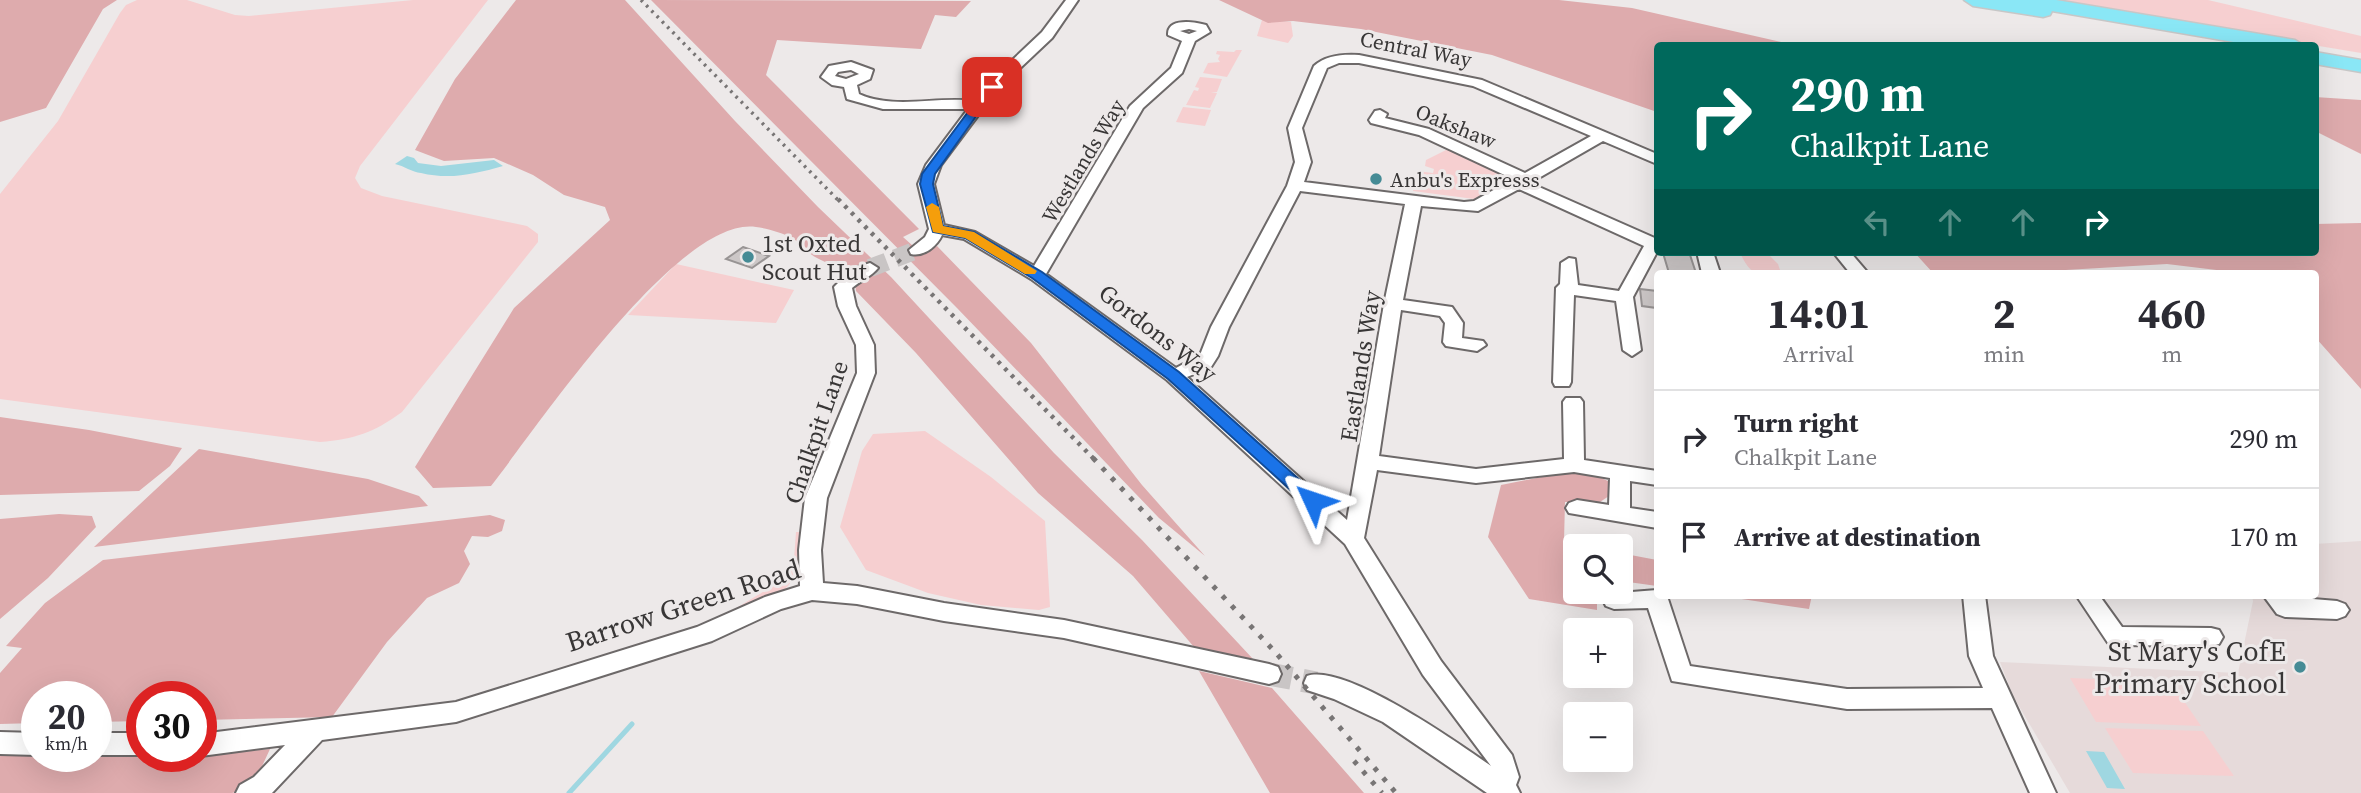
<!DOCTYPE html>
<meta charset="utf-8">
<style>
body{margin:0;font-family:"Source Serif 4",serif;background:#f2f2f3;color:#2b2b33;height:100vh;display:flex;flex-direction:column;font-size:26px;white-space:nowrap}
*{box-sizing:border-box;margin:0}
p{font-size:23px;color:#7c7c81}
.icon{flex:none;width:38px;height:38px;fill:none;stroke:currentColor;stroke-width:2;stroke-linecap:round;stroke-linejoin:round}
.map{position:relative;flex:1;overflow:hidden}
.side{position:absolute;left:1654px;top:270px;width:665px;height:329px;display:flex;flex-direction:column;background:#fff;border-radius:7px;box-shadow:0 7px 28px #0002}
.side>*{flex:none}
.banner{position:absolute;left:1654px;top:42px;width:665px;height:214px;border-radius:7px;box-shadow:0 7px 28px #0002;background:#00695c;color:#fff;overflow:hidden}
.fabs{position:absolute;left:1563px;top:534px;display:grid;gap:14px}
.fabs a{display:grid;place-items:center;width:70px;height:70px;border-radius:7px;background:#fff;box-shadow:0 7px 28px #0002;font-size:35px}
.speed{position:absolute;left:21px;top:681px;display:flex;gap:14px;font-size:35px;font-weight:700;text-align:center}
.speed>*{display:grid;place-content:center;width:91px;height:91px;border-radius:50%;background:#fff;box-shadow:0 7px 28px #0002;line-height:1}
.speed small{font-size:18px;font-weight:400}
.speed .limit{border:10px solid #d22;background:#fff;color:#111}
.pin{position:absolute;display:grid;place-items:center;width:60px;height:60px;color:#fff;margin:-30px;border-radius:14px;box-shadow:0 4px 10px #0006}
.me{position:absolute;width:77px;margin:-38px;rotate:312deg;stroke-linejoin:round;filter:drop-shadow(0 0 5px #0008)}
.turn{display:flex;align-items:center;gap:24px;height:147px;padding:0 21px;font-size:32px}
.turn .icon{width:91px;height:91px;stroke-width:2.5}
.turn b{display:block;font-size:49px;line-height:60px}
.lanes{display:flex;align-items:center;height:66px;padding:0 21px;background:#0003;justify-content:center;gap:35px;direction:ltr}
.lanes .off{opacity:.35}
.eta{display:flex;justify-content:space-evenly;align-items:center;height:119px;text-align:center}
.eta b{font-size:42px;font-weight:700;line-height:49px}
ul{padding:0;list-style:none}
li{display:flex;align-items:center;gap:21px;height:98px;padding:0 21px;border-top:2px solid #e1e1e2}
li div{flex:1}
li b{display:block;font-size:26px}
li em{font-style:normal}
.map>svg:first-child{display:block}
.built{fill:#e6dada}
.green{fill:#f6cfd0}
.forest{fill:#deabad}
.water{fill:#9fd7e1}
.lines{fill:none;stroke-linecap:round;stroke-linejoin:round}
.stream{stroke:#9fd7e1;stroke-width:5}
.building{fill:#ccc7c7;stroke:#989494;stroke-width:2}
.minor-tunnel-far1{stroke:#c9c5c5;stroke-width:18;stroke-dasharray:18 9;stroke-linecap:butt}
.minor-tunnel{stroke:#c9c5c5;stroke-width:23;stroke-dasharray:23 11;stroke-linecap:butt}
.minor-casing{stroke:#6d6969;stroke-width:4}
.highway-casing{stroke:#c7c7c7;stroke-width:3}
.minor{fill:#fff;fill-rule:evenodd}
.highway{fill:#8ae7f6;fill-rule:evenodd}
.rail-far2{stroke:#787575;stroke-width:3.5;stroke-dasharray:2.5 5;stroke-linecap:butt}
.rail-far1{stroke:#787575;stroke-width:4.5;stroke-dasharray:3.5 6;stroke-linecap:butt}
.rail{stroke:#787575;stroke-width:5;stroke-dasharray:4.5 9;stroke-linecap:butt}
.route{fill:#1a73e8;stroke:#114b97;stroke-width:2}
.slow{fill:#f59e0b}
.poi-dot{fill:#458b95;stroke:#ede9e9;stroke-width:2.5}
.labels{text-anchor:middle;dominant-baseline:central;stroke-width:6;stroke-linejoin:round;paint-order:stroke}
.far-street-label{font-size:21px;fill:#383636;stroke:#ede9e9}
.far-poi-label{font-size:21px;fill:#383636;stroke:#ede9e9;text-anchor:start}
.poi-label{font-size:24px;fill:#383636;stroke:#ede9e9;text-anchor:start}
.street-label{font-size:24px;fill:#383636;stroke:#ede9e9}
.near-street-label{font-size:28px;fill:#383636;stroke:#ede9e9}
.near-poi-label{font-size:28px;fill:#383636;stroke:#ede9e9;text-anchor:end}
</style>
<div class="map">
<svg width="2361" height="793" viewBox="0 0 2361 793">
<rect width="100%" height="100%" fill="#ede9e9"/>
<path class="built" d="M2361,541V793H2070L2013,696L2000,662L2238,673L2253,601L2252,595H2315V544Z"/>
<path class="green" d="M137,0H187L235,15L249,16L413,0H488L360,166L355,178L361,188L382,196L527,226L538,234V242L402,412C373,433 355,439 320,442L0,399V194L58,121L120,13L126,5Z
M2046,0H2208L2361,36V53Z
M1262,20L1291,22L1293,36L1288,43L1257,36Z
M1236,50H1242L1227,77L1203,73L1208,63L1220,62L1218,59L1220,55L1216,54L1217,51L1234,52Z
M1200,77L1222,79L1217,92H1211L1217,93L1210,108L1186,105L1194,90L1198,91L1199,88L1195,87Z
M1183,107L1211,110L1205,126L1176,122Z
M1446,150L1457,152L1510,178L1474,199L1413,191L1417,171L1433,173L1434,169L1425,166L1426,160Z
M1766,252L1778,264L1780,270C1756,279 1750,273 1740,253Z
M676,264L794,290L776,323L628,315Z
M925,431L991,477L1045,521L1050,607L1039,610L981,605L928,593L866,570L840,527L862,451L873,434Z
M796,532H801C797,596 789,589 734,613L733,610L784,579L794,559Z
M2070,678L2171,682L2201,726L2096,722Z
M2105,728L2203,731L2234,776L2133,773Z"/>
<path class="forest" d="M0,0H117L103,9L46,108L0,122Z
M516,0H625L735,121L818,207L891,277L1054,453L1142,540L1253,659L1194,647L1133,576L1038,493L916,353L856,291L855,283L875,274L866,264L852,271C841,267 827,264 817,258C807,253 801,243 792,238C783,233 766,228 756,227C679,215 536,429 491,486L433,488L415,467L514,308L610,220L605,207L564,195L533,175L494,158L444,161L415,150L455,79Z
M651,0L971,1L956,17L935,15L921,49L777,40L766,75L919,229L903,237L922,254L937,246L1031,343L1142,485L1205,556L1159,518L957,308Z
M1219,0H1559L1632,8L1794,45L1657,46V112L1492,55L1361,29L1293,21L1268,23Z
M2315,97L2361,100V154L2315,131Z
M2361,223V389L2315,337V273H2241L2167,264L2014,273H1933L1914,252H2315V224Z
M0,417L89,430L182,448L170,466L139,491L0,495Z
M199,449L368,479L419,496L428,506L94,547Z
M1572,471L1595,475L1610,482L1612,494L1600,502H1565L1564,541L1588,546H1575V592H1597V610L1529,599L1488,537L1501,485Z
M59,514L92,516L96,527L48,578L0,619V519Z
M490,515L505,520L502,531L488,537L472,536L464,551L470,564L459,583L427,598L387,642L332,717L201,720V696H142V721L96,722V696H37V723L0,724V673L22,648L6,646L45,603L103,560Z
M1620,553L1657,560V586L1621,581Z
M1715,595H1812L1809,609Z
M1199,671L1272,688L1364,793H1270Z
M270,749L252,788L232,793H0V753L37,754V756H201Z"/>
<path class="water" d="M407,156L414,158L418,163L441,166L494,160L503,166C475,174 450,180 421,173C412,172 404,166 395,164Z
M2086,751L2104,752L2125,789L2107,788Z"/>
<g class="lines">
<path class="stream" d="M569,793L632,724"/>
</g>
<path class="building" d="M743,247L769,256L752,268L726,259Z
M1663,253L1690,255L1696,273H1669Z
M1640,289L1657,291V308L1642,306Z"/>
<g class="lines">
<path class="minor-tunnel-far1" d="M870,268L917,250"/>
<path class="minor-tunnel" d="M1269,674L1316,683"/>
<defs>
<path id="minor" d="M1066,0H1078L1052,38L997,90L941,165L934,184L944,225L975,232L1034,266L1130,106L1171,68L1182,41L1168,35C1167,17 1195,22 1206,25L1210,32L1195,41L1182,73L1143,108L1046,274L1176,368L1200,355L1211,327L1287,186L1295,162L1288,128L1314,66C1326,55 1343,54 1359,55L1482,80L1657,154V164L1603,141L1530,183L1657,239V252L1633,297L1641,350L1632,356L1623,350L1616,301L1574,295L1571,382L1569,386H1555L1553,382L1556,288L1560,284L1561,263L1569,258L1575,259L1578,285L1619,291L1644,246L1519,189L1478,211L1421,206L1403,300L1452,307L1463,323L1462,338L1483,341L1486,345L1477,351L1446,346L1443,342L1445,323L1440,316L1401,310L1379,456L1476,469L1564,459L1563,402L1566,398H1580L1583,402L1584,460L1657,471V485L1630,481V508L1657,512V528L1569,513L1566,508L1569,503L1577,500L1609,505L1610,478L1574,472L1476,483L1377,470L1364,538L1441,661L1512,755L1519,777L1516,785L1520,793H1487L1383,722L1334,699L1307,690L1304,683L1307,676C1345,663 1458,743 1491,766L1423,675L1345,544L1167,380L1031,279L964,239L942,235C937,246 924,257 911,254L909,250L925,237L929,229L918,184L926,165L968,109H883L847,99L844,87L832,85L821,77L829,66L851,62L873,70L870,79L857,85L859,94C894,110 937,96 974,101L987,84L1042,32ZM1189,29L1197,31L1189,34L1180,31ZM1339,63H1359L1473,86L1591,136L1525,173L1429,129L1385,118L1387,114L1380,110L1375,111L1369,120L1371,123L1419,135L1513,179L1474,201L1464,202L1304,182L1311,162L1302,128L1327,68ZM851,70L859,74L846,79L835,76L838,72ZM1300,191L1405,204L1384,304L1347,520L1187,377L1211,367L1218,356L1229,327Z
M1697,252H1713L1720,273H1702Z
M1833,252H1850L1868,273H1850Z
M870,263L878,268C872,276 860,281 852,288L856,306L874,345L875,373L827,498L821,550L823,583L857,586L944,603L1064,620L1269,664L1278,667L1281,674L1278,681L1269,684L1064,638L944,621L857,604L812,600L781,609L712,641L456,722L322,740L272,793H236L240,785L254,777L285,745L201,756V734L456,702L697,627L765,597L800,586L799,550L805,498L857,373L856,345L838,306L834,287L852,269Z
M1657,590V595H1666L1668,599L1690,666L1847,689L1983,688L1969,656L1963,595H1985L1993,656L2056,793H2030L1992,708L1847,709L1672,681L1648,608L1614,609L1606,606L1603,600L1606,594Z
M2076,595H2099L2122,627L2211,628L2219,630L2223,637L2219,644L2211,646L2116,645L2108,643Z
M2263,595L2337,601L2345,604L2349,610L2345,616L2337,619L2285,617L2277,614Z
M0,732L37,733V755L0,754Z
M96,733H142V755H96Z"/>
<path id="highway" d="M1964,0H2056L2295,40L2305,46H2257L2052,11L2050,15L2043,17L1973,6Z
M2315,52L2361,60V72L2315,64Z"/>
</defs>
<use href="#minor" class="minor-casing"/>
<use href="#highway" class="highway-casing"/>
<use href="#minor" class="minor"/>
<use href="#highway" class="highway"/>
<path class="rail-far2" d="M641,0L839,201"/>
<path class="rail-far1" d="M838,199L1095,460"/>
<path class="rail" d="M1093,458L1276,653L1396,793
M1354,761L1382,793"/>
</g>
<path class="route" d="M988,85L997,87L935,174L933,184L943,226L974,232L1042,272L1179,372L1319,497L1321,501L1319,505H1307L1168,379L1032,278L965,238L933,232L920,184L922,174Z"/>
<path class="slow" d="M932,203L939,207L943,226L974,232L1037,271L1035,274H1025L965,238L933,232L926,207Z"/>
<g class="poi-dot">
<circle cx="1376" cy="179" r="7"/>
<circle cx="748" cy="257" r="7"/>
<circle cx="2300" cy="667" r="7"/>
</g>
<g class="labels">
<g class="far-street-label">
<text transform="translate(1416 49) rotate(11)">Central Way</text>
<text transform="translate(1456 126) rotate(22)">Oakshaw</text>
<text transform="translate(1083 161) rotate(-59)">Westlands Way</text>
</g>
<g class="far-poi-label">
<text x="1390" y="179">Anbu's Expresss</text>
</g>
<g class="poi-label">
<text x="762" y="243">1st Oxted<tspan x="762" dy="28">Scout Hut</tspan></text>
</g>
<g class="street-label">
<text transform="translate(1158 333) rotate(38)">Gordons Way</text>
<text transform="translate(1360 366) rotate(-81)">Eastlands Way</text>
<text transform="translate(816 432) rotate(-71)">Chalkpit Lane</text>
</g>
<g class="near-street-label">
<text transform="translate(683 605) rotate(-18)">Barrow Green Road</text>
</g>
<g class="near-poi-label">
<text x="2286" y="651">St Mary's CofE<tspan x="2286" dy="32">Primary School</tspan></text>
</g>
</g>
</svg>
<div class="fabs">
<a><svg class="icon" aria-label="search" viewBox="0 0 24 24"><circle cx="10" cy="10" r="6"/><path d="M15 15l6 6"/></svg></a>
<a>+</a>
<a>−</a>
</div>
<div class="speed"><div>20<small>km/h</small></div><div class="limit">30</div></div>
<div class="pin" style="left:992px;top:87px;background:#d93025"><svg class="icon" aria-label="arrive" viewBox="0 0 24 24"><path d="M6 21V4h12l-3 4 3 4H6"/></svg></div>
<svg class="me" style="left:1313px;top:501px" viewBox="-20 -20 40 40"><path d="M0-17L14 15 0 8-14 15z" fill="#1a73e8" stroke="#fff" stroke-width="4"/></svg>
<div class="banner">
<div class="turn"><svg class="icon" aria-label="right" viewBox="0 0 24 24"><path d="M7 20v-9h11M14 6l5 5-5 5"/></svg><div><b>290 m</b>Chalkpit Lane</div></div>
<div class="lanes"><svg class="icon off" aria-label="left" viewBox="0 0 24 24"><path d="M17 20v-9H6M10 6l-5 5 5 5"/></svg><svg class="icon off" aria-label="ahead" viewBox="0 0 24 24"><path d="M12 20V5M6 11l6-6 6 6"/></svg><svg class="icon off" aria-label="ahead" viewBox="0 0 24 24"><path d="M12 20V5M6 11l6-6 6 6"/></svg><svg class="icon" aria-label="right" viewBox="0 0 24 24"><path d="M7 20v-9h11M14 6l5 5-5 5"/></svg></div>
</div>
<section class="side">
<div class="eta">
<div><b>14:01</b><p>Arrival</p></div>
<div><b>2</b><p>min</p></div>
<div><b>460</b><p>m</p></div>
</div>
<ul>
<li><svg class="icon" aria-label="right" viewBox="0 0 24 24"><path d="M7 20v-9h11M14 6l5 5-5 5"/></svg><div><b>Turn right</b><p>Chalkpit Lane</p></div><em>290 m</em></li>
<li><svg class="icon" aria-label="arrive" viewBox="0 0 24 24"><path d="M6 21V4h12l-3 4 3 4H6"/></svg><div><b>Arrive at destination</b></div><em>170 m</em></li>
</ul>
</section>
</div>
